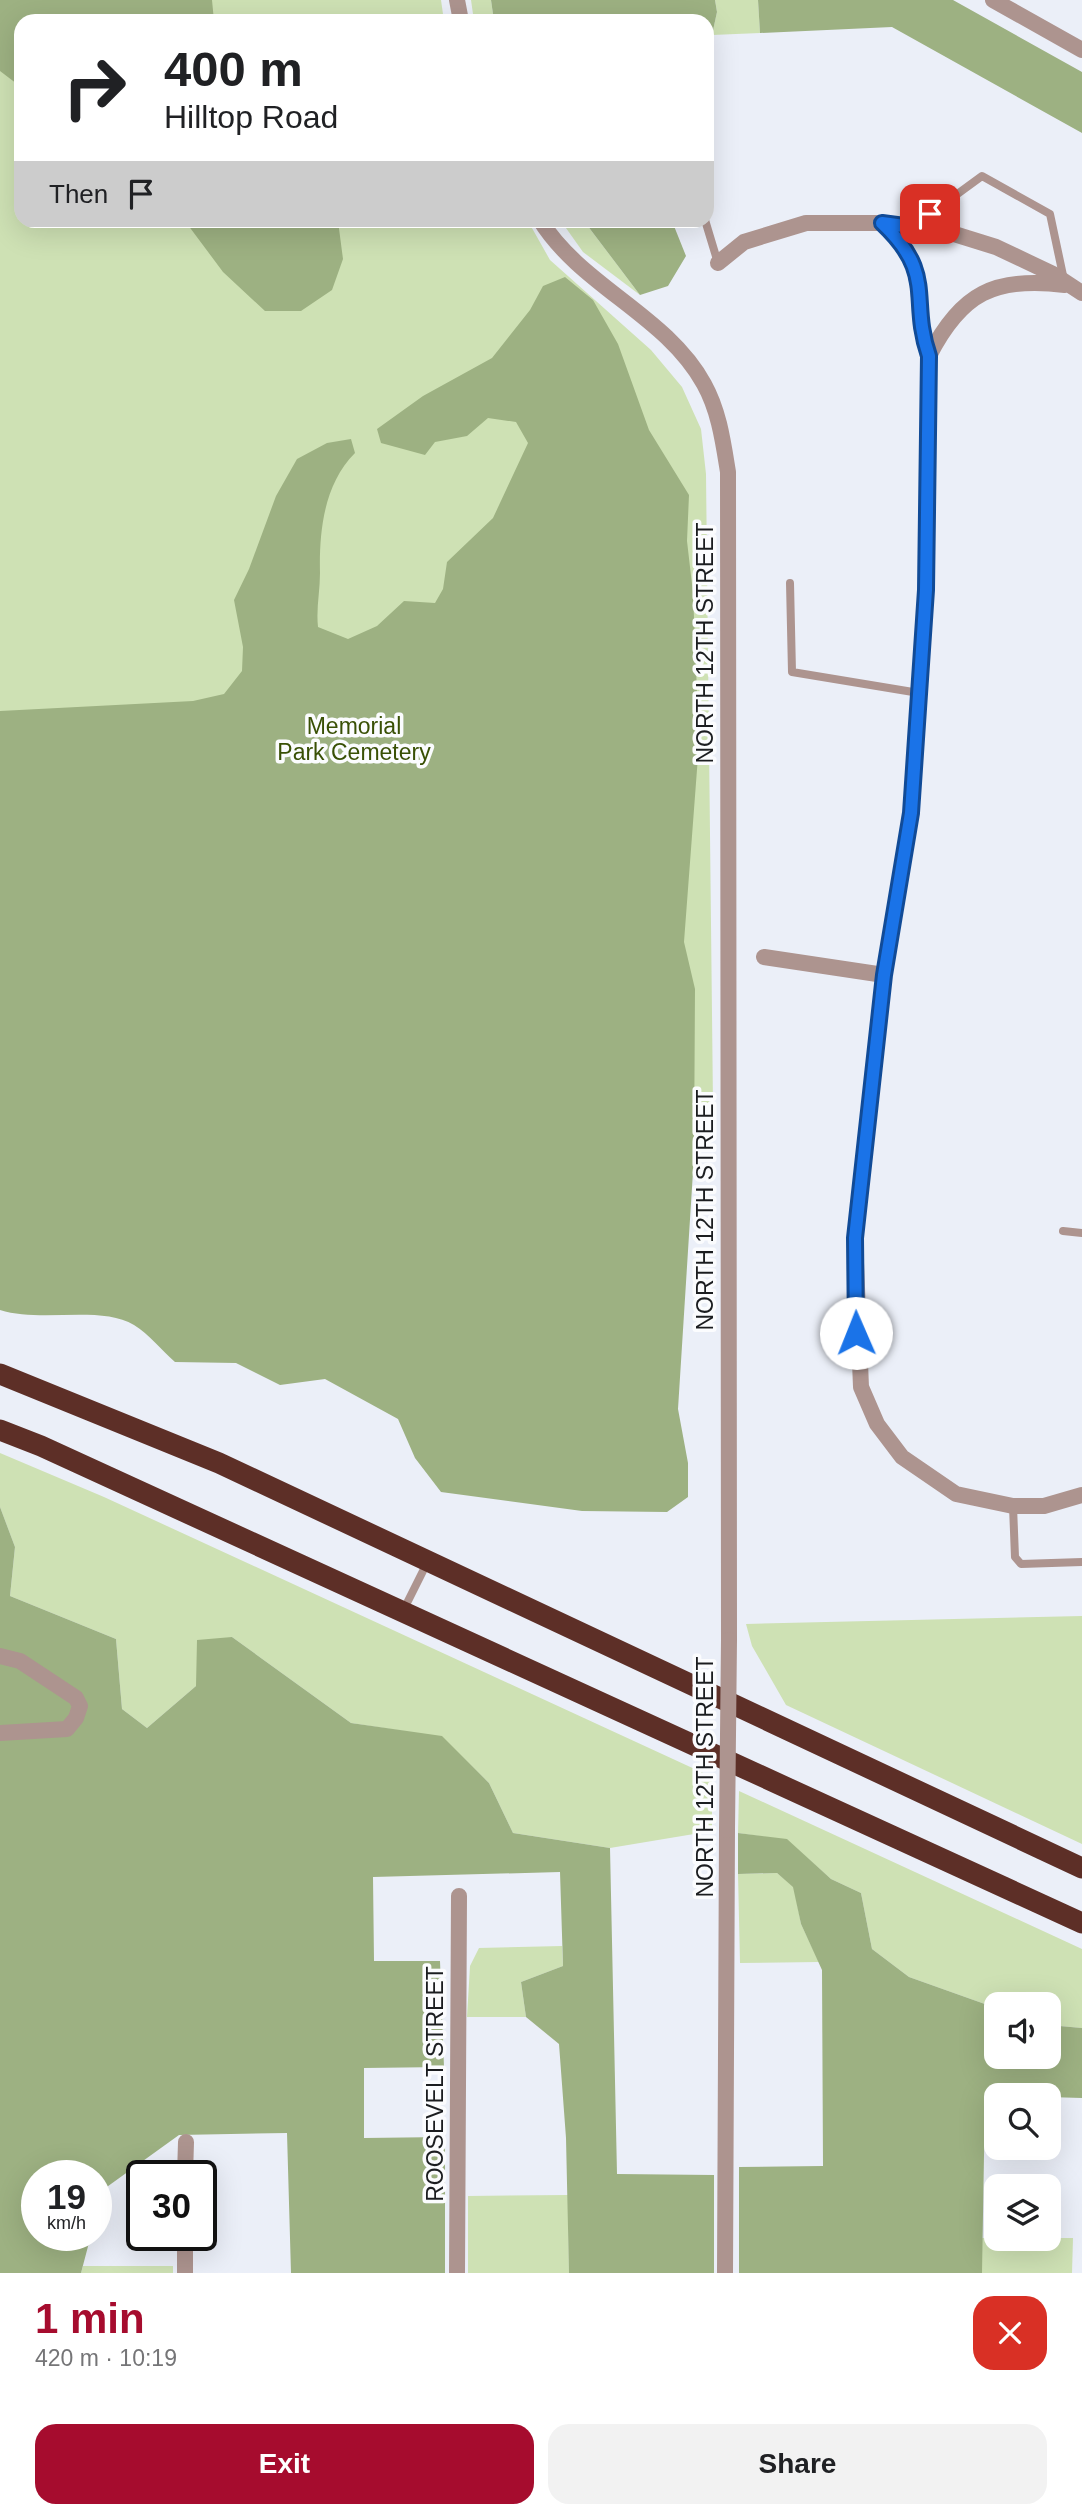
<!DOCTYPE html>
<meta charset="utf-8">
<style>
body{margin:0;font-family:Arial,sans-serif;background:#f2f2f2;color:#202124;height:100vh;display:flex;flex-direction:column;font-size:26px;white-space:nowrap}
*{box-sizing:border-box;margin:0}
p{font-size:23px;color:#757577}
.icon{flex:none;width:38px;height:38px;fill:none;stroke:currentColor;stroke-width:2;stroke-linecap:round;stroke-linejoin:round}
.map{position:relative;height:2273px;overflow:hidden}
.drawer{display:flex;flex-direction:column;background:#fff;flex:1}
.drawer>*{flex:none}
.guide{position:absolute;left:14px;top:14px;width:700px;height:214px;border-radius:21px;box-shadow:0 7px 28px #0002;background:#fff;color:#202124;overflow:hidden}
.controls{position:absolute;left:984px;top:1992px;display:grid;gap:14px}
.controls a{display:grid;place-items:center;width:77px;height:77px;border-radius:14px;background:#fff;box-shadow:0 7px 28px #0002;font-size:35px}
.speed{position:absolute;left:21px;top:2160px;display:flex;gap:14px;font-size:35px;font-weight:700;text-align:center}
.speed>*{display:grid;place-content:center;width:91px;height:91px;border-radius:50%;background:#fff;box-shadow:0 7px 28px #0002;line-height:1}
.speed small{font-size:18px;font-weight:400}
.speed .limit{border:4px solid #111;border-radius:10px;background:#fff;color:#111}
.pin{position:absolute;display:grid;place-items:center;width:60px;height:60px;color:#fff;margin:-30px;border-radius:14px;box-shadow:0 4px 10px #0006}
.me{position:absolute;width:77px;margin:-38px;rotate:359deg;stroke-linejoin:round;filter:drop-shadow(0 0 5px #0008)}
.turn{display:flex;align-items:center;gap:24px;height:147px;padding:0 35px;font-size:32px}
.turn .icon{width:91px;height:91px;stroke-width:2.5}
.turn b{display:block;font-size:49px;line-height:60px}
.then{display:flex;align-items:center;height:66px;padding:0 35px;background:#0003;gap:14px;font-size:26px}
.round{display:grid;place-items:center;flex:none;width:74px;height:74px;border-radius:21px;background:#f2f2f2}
.headline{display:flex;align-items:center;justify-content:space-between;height:119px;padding:0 35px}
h1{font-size:42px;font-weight:700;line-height:52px;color:#a60c2e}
.cta{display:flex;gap:14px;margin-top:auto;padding:14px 35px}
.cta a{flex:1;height:80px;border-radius:21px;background:#a60c2e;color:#fff;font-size:28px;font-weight:700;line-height:80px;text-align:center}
.cta a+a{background:#f2f2f2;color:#202124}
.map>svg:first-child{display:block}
.green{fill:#cee1b4}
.forest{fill:#9db182}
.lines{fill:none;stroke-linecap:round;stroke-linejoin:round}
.lane{stroke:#ad948f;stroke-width:8}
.street{stroke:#ad948f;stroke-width:16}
.highway{stroke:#5d2f27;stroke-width:21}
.street-bridge{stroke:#ad948f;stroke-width:16}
.route-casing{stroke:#114b97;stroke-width:18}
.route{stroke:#1a73e8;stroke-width:12}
.labels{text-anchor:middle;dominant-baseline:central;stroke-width:7;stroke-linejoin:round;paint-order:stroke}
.street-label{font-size:23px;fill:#1b1d20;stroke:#fbfcfe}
.park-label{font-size:23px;fill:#395005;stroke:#fbfcfe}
</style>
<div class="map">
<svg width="1082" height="2273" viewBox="0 0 1082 2273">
<rect width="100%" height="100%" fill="#ebeff8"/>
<path class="green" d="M0,0H441L444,21H21V220L528,221L550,260L651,350L682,387L701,429L706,474L713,1104L0,1110Z
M471,0H491L494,21H474Z
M715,0H758L760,33L712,35L717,12Z
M561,221H584L640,295L583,252Z
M0,1453L104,1497L712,1777V1831L610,1848L513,1833L489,1783L442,1737L351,1723L232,1637L196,1686L147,1728L122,1709L116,1639L10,1596L15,1547L0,1507Z
M1082,1616V1844L786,1705L752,1646L746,1624Z
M739,1791L1082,1949V2028L1048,2025V2004H996V2008L909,1977L872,1949L861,1893L831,1879L787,1840L738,1833Z
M777,1873L794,1887L801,1924L819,1962L740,1963L738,1874Z
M562,1946L563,1966L521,1982L526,2017H467L470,1966L479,1948Z
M568,2195L569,2273H468V2196Z
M982,2238H1073L1072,2273H982Z
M83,2266H173V2273H81Z"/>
<path class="forest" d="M0,0H212L214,21H21V87L0,71Z
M491,0H715L717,12L712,35L707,37V21H494Z
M758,0H953L1082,72V133L892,27L760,33Z
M185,221H338L343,259L332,290L301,311H265L223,272Z
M584,221H672L686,256L668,286L640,295Z
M565,277L593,300L618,344L649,430L689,495L687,541L693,593L699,743L684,942L695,989L694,1156L678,1409L688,1463V1497L667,1512L582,1511L441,1492L415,1458L398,1419L325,1379L280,1385L236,1363L175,1362C162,1351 149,1334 134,1325C101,1305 41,1323 0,1310V711L193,701L224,694L242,671L243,647L234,600L249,569L276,496L297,459L327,443L351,439L355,453C324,484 319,531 320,573C320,592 316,608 318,627L348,639L377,626L404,601L435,603L443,589L447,562L493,518L528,443L516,422L488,418L467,436L435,442L425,455L381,443L377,429L423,396L492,358L530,310L543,286Z
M0,1507L15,1547L10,1596L116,1639L122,1709L147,1728L196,1686L197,1640L232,1637L351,1723L442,1736L489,1783L513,1833L610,1848L617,2174L714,2175V2273H569L566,2138L559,2044L526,2017L521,1982L563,1966L560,1872L373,1877L374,1961H440L444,2067L364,2068V2138L445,2137V2273H291L287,2133L179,2135L104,2189L96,2215V2175H37V2235H91L81,2273H0Z
M738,1833L787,1839L831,1879L861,1893L872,1949L909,1977L996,2008V2056H1048V2025L1082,2028V2098L1048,2097V2095L985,2097L982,2273H739V2167L823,2166L822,1970L801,1924L793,1887L777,1873L738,1874Z"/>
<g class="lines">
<path class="lane" d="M705,220L718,263
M915,225L982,176L1050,214L1064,280
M790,583L792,672L919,693
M1063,1231L1082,1233
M1013,1506L1015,1557L1021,1564L1082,1562
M403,1611L428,1561"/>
<path class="street" d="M457,0L461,21
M993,0L1082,50
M540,220C582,287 666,315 704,384C719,411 723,441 728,472L729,1640
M882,223C937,276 908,298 929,356L926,590L911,813L884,975L855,1238L861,1387L877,1424L902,1457L956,1494L1013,1506H1044L1082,1495
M718,263L744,242L806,223H882L951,233L996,247L1053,274L1082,293
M929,356C961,293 995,276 1065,285
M764,957L884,975
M0,1656L20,1661L76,1698L80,1706L76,1718L67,1729L0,1733
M185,2175L186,2142
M185,2273V2235
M457,2273L459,1896
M725,2273L727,1830"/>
<path class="highway" d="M0,1374L219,1463L1082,1868
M0,1430L41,1446L1082,1923"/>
<path class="street-bridge" d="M727,1830L729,1640"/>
</g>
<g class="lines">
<defs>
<path id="route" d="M856,1333L855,1238L884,975L911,813L926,590L929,356C909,298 937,275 882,223L912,227L930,214"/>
</defs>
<use href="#route" class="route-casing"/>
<use href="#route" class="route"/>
</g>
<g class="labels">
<g class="street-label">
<text transform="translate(705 643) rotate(-90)">NORTH 12TH STREET</text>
<text transform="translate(705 1210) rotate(-90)">NORTH 12TH STREET</text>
<text transform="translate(705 1777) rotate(-90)">NORTH 12TH STREET</text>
<text transform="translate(435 2084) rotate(-90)">ROOSEVELT STREET</text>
</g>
<g class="park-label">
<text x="354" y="726">Memorial<tspan x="354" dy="26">Park Cemetery</tspan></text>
</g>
</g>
</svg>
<div class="controls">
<a><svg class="icon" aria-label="sound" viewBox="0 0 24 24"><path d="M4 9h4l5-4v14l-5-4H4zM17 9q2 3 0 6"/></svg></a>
<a><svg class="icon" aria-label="search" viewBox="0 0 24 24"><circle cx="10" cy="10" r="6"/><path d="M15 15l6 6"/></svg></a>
<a><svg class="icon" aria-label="layers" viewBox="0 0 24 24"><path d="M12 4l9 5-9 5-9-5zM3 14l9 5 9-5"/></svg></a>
</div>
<div class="speed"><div>19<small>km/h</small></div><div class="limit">30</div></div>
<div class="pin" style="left:930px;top:214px;background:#d93025"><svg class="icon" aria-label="arrive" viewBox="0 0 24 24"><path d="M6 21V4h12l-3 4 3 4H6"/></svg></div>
<svg class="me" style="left:856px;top:1333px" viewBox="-20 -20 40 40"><circle r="19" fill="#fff"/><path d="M0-13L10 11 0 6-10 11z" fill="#1a73e8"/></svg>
<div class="guide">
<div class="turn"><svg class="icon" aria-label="right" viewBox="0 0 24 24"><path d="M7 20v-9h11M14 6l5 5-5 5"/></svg><div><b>400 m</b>Hilltop Road</div></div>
<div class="then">Then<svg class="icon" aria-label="arrive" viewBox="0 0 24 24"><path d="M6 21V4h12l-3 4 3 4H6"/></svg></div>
</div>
</div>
<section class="drawer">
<div class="headline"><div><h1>1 min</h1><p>420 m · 10:19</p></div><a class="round" style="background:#d93025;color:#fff"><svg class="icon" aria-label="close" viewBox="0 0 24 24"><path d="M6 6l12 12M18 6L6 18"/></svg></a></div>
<div class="cta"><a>Exit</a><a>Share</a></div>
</section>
